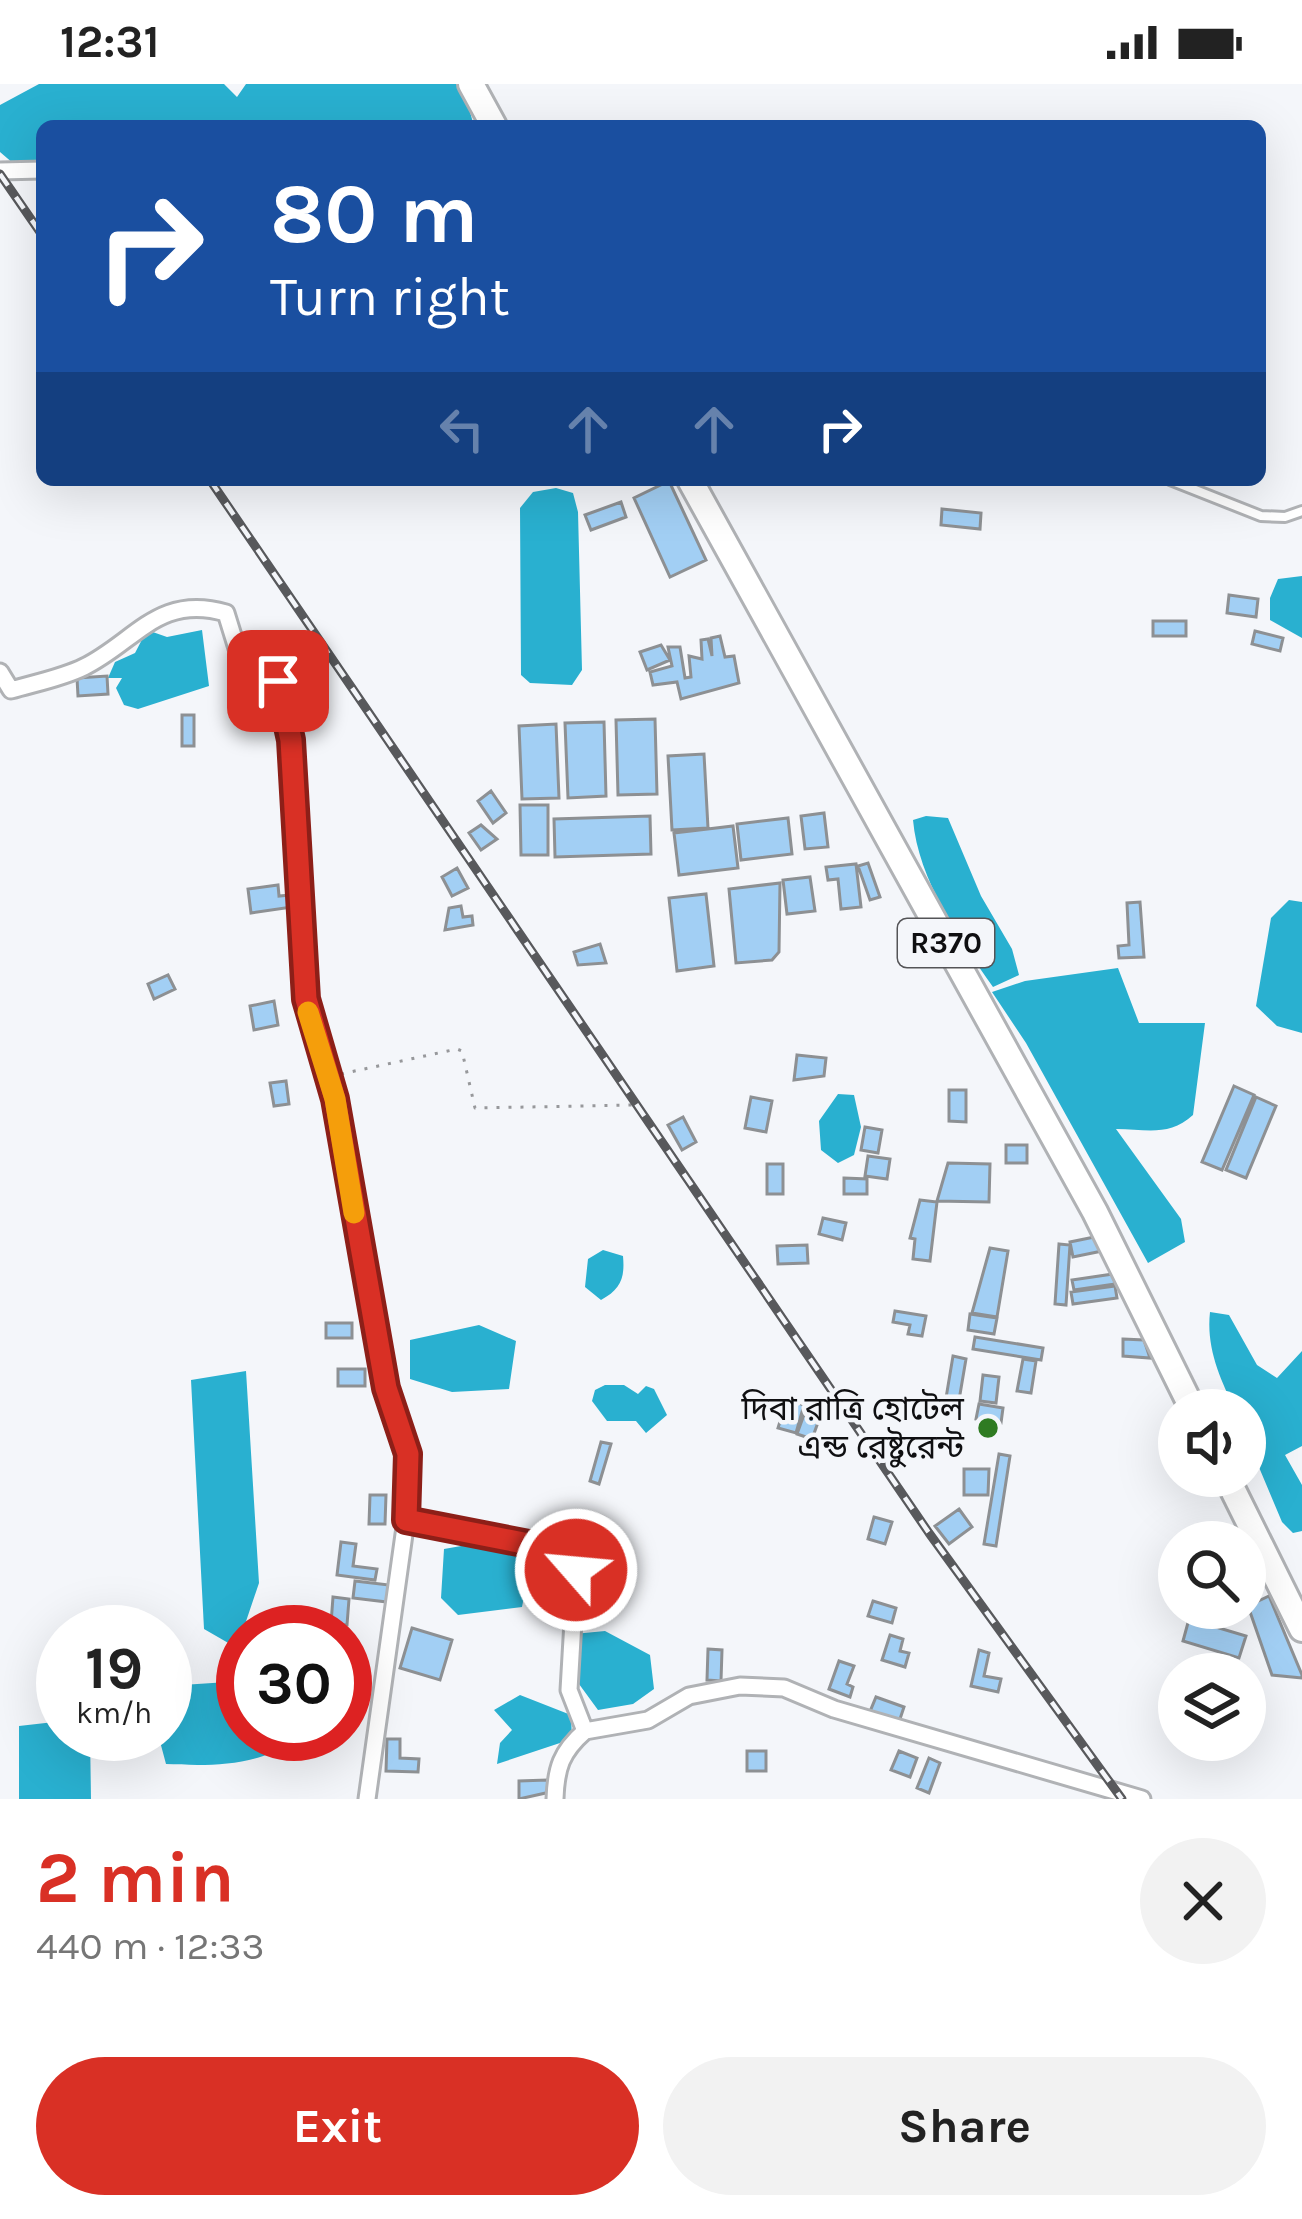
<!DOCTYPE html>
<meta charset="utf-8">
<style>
body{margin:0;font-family:Karla,"Noto Sans Bengali",sans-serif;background:#f2f2f2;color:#222;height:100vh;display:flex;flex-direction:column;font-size:45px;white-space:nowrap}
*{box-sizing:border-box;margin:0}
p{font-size:39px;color:#767676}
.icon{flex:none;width:66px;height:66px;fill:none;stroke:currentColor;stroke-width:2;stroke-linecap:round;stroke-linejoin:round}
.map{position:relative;height:1715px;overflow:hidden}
.details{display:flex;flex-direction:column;background:#fff;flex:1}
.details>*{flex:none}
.banner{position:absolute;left:36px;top:36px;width:1230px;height:366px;border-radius:18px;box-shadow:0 12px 48px #0002;background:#1a4fa0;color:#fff;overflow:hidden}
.buttons{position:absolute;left:1158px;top:1305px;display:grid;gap:24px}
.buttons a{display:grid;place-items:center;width:108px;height:108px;border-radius:50%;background:#fff;box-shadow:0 12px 48px #0002;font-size:60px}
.speed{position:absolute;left:36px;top:1521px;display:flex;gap:24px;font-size:60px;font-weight:700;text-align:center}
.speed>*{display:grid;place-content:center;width:156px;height:156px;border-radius:50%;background:#fff;box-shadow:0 12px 48px #0002;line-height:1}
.speed small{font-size:30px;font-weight:400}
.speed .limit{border:18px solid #d22;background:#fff;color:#111}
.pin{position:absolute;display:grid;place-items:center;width:102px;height:102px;color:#fff;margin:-51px;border-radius:24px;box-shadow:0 6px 18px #0006}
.me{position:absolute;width:132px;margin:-66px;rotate:297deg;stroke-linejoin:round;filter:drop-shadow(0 0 9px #0008)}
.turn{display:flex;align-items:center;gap:42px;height:252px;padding:0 36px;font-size:54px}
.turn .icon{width:156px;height:156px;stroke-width:2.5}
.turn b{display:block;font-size:84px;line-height:102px}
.lanes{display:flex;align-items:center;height:114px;padding:0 36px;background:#0003;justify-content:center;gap:60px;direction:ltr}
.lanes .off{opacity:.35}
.round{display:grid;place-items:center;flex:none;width:126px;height:126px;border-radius:63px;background:#f2f2f2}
.headline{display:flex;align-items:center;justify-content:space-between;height:204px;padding:0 36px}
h1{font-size:72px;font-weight:700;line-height:90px;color:#d93025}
.cta{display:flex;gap:24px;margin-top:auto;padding:24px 36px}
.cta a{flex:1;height:138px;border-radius:72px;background:#d93025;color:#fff;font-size:48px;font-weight:700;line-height:138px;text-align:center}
.cta a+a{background:#f2f2f2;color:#222}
.status{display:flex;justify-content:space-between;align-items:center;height:84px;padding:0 60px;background:#fff;direction:ltr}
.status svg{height:33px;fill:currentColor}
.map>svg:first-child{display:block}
.water{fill:#29b0d0}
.building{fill:#a2cff4;stroke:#8d9093;stroke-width:3}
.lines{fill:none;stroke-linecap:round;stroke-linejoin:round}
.lane-casing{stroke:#b0b2b5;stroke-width:14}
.street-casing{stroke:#b0b2b5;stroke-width:21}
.primary-casing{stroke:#b0b2b5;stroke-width:30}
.path{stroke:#97989b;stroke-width:3;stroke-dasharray:3 9;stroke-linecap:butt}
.lane{stroke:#fff;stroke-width:8}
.street{stroke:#fff;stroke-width:15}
.primary{stroke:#fff;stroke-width:24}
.rail-casing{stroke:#58595c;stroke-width:9}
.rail{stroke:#f4f6fa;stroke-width:4.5;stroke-dasharray:14;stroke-linecap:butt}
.route-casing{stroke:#8d1f18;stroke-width:30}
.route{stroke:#d93025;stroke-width:21}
.slow{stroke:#f59e0b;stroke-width:21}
.poi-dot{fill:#2f7b22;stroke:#f4f6fa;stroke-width:4.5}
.labels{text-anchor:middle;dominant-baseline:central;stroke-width:9;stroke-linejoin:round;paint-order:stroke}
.shield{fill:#f4f6fa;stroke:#545457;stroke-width:3}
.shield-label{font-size:30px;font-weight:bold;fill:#0f0f11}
.poi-label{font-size:33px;fill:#0f0f11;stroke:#f4f6fa;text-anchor:end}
</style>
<div class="status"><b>12:31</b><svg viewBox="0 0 49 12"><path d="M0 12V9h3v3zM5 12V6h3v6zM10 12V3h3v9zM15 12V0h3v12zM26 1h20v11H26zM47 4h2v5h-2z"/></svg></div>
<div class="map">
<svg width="1302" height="1715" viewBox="0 0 1302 1715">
<rect width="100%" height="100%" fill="#f4f6fa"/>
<path class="water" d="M39,0H224L237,13L246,0H462L474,42H42V80H14L0,68V21Z
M556,404L573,409L578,428L582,586L572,601L530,599L521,591L520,424L533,408Z
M1302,492V554L1270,536V514L1278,495Z
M147,546L167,553L202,546L209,602L138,625L124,621L116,604L122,594H108L115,578L135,569Z
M926,732L948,734L981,812L1012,865L1019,891L993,903C960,856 918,795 913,736Z
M1289,816L1302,818V949L1277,942L1256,922L1271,834Z
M1118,884L1139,939H1205L1193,1031C1169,1053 1146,1045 1116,1045L1181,1135L1185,1158L1148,1179L1026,959L992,908L1025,897Z
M838,1010L854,1011L861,1043L854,1071L838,1079L821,1066L819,1037Z
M603,1166L623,1172C625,1194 621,1205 601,1216L585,1203L588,1175Z
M1210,1228L1229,1231L1257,1281L1277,1294L1302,1267V1362L1285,1371L1302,1401V1447L1293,1449L1282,1438L1245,1350V1326H1235C1220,1294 1206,1264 1210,1228Z
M479,1241L516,1257L509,1305L452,1308L410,1295V1256Z
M246,1287L259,1499L237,1564L204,1545L191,1296Z
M605,1301H624L638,1310L646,1302L654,1305L667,1331L646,1349L636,1337H607L592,1317L595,1306Z
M484,1458L531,1476L522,1523L458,1531L441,1514L444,1465Z
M605,1547L650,1571L654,1605L633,1620L598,1626L579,1600L574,1550Z
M243,1597V1650H289V1659C255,1683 206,1682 166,1680L158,1650H165L167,1611L182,1601Z
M520,1611L571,1631L572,1655L497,1680L500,1659L512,1646L494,1626Z
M63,1637V1650H90L91,1715H19V1642Z"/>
<path class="building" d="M669,397L706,476L670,493L634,414Z
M621,418L626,433L591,446L585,431Z
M942,425L981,429L980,445L941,441Z
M1229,511L1258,515L1256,533L1227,529Z
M1153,537H1186V552H1153Z
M1255,547L1283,554L1280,567L1252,560Z
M720,552L725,573L734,572L739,599L681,615L677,598L653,601L650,588L672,582L668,563H680L685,594L691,593L689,572L702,575L701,556L708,555L712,572L711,554Z
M661,561L670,576L647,586L640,568Z
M107,592L108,610L78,612L77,594Z
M182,631H194V662H182Z
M655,635L657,710L618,711L616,636Z
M604,638L606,712L568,714L565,639Z
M556,640L559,714L522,715L519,642Z
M704,670L708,744L672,746L668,672Z
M491,707L506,729L493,739L478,717Z
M520,721H548V771H521Z
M824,729L828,763L805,765L801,732Z
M650,732L651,770L555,773L554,735Z
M788,734L792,770L741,776L737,740Z
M481,741L497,755L481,766L469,749Z
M733,742L738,784L679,791L674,749Z
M868,779L880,813L870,816L858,782Z
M856,780L861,823L841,825L838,795L828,796L826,783Z
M457,784L468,804L452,812L442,793Z
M810,793L815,827L787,830L783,796Z
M780,799L779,868L772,876L736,879L729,805Z
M278,801L279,812L290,811L292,823L251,829L248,805Z
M706,810L714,882L677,887L669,814Z
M1140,818L1144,873L1119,874L1118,862L1129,861L1127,819Z
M461,822L463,833L472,832L473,841L445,846L449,824Z
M600,860L606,879L578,881L574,868Z
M168,891L175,905L154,915L148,900Z
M274,917L278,941L254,946L250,922Z
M797,971L826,974L824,992L794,996Z
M286,997L289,1020L274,1022L270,999Z
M1234,1002L1254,1011L1222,1086L1202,1078Z
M949,1006H966V1038L949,1037Z
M751,1013L772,1017L766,1048L745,1044Z
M1256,1013L1276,1022L1246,1094L1226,1086Z
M683,1033L696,1058L682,1066L668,1041Z
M865,1043L882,1046L878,1069L861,1066Z
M1006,1061H1027V1079H1006Z
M868,1072L890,1075L887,1095L865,1092Z
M948,1079L990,1080L989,1118L937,1117Z
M767,1080H783V1110H767Z
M844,1094L867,1095V1110H844Z
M920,1116L937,1118L930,1177L913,1175L915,1155L910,1154Z
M823,1134L846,1139L842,1156L819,1150Z
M1099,1152L1102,1167L1073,1173L1070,1158Z
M1059,1160L1070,1161L1066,1221L1055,1220Z
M807,1161L808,1179L778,1180L777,1162Z
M990,1164L1008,1167L997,1233L972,1229Z
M1113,1190L1115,1200L1074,1206L1072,1196Z
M1115,1202L1117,1214L1073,1220L1071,1208Z
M895,1227L926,1232L922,1252L908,1250L910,1241L893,1238Z
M970,1230L997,1234L994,1250L968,1246Z
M326,1239H352V1254H326Z
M975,1253L1043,1264L1041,1276L973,1265Z
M1123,1255L1144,1256L1150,1274L1123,1272Z
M953,1272L966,1275L957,1328L944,1326Z
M1023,1275L1036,1277L1031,1309L1017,1307Z
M338,1285H365V1302H338Z
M983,1291L999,1293L996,1319L980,1317Z
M810,1314L825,1319L812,1355L797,1350Z
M787,1315L804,1321L796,1349L778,1344Z
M979,1320L1003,1324L1001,1339L976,1335Z
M601,1358L611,1360L599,1400L590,1397Z
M999,1370L1010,1372L996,1462L984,1460Z
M964,1385H989L988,1411H964Z
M370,1411H386L385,1440H369Z
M959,1425L972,1443L949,1460L935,1442Z
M874,1433L892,1438L885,1460L868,1455Z
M341,1458L356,1460L353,1482L377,1485L375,1496L337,1491Z
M355,1497L389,1501L387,1518L353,1514Z
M1269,1512L1302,1591V1594L1272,1591L1248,1522Z
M333,1513L349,1515L347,1541L331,1540Z
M873,1517L896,1524L892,1539L868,1532Z
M1189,1535L1246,1552L1239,1574L1183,1557Z
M412,1544L452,1556L440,1596L400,1584Z
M890,1551L903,1555L900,1567L909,1569L905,1583L882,1576Z
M708,1565L722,1566L721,1597L707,1596Z
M979,1566L989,1569L984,1592L1001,1595L998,1608L971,1602Z
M839,1577L854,1582L847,1600L853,1603L850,1613L829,1605Z
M876,1613L904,1623L898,1641L869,1630Z
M387,1655H400V1674L419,1675L418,1688L386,1687Z
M747,1667H766V1687H747Z
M899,1667L917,1674L910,1693L891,1686Z
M929,1674L940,1679L929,1709L917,1704Z
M547,1696L550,1708L519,1715V1697Z"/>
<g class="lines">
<defs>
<path id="lane" d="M1170,396L1261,432L1285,433L1302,427"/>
<path id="street" d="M0,87L42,86
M0,588L11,606C35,599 62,594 84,583C135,558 159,509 226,529L239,571L253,595L278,597L291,656L306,915L343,1055L386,1304L408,1370L406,1436L544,1463L576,1486L569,1606L585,1647L648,1636L689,1612L740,1602L784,1604L834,1625L1142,1715
M367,1715L406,1436
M555,1715C556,1684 561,1668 585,1647"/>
<path id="primary" d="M471,0L494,42
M690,396L1095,1128L1193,1326
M1226,1392L1302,1545"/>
</defs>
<use href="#lane" class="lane-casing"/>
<use href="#street" class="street-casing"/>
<use href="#primary" class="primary-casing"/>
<path class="path" d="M341,990L457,965L462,967L475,1024L634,1021"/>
<use href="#lane" class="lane"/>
<use href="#street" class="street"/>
<use href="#primary" class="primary"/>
<defs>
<path id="rail" d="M0,90L42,151
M210,396L929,1449L1122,1715"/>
</defs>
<use href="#rail" class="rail-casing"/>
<use href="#rail" class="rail"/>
</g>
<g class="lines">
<defs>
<path id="route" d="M278,597L291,656L306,915L335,1015L386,1304L408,1370L406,1436L544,1463L576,1486"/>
</defs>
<use href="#route" class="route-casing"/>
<use href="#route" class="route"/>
<path class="slow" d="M308,928L335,1015L354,1129"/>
</g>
<circle class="poi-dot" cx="988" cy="1344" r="12"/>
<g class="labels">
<rect class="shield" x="898" y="835" width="96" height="48" rx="9"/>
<g class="shield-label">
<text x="946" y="859">R370</text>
</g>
<g class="poi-label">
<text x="964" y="1325">দিবা রাত্রি হোটেল<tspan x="964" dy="38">এন্ড রেষ্টুরেন্ট</tspan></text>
</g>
</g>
</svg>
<div class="buttons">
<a><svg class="icon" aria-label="sound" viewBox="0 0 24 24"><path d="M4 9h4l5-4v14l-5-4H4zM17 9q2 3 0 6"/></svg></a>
<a><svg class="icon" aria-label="search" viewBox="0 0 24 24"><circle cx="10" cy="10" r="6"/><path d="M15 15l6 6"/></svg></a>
<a><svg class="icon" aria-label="layers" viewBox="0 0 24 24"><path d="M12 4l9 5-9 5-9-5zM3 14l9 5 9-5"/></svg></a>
</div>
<div class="speed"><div>19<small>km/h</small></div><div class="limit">30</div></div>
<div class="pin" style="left:278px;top:597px;background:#d93025"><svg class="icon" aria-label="arrive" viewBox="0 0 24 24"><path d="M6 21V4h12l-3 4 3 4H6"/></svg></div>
<svg class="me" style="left:576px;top:1486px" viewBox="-20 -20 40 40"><circle r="17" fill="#d93025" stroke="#fff" stroke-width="3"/><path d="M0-11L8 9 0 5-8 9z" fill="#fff"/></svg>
<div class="banner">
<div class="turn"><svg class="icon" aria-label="right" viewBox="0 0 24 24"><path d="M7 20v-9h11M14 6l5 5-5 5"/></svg><div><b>80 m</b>Turn right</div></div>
<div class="lanes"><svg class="icon off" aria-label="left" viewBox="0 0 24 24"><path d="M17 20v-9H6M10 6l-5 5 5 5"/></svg><svg class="icon off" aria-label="ahead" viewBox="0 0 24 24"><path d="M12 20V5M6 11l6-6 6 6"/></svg><svg class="icon off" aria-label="ahead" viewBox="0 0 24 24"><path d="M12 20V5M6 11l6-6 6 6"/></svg><svg class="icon" aria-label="right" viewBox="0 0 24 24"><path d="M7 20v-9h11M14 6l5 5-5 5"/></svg></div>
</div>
</div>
<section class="details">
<div class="headline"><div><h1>2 min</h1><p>440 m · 12:33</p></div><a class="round"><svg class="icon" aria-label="close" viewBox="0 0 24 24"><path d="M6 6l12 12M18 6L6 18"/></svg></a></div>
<div class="cta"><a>Exit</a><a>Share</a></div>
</section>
